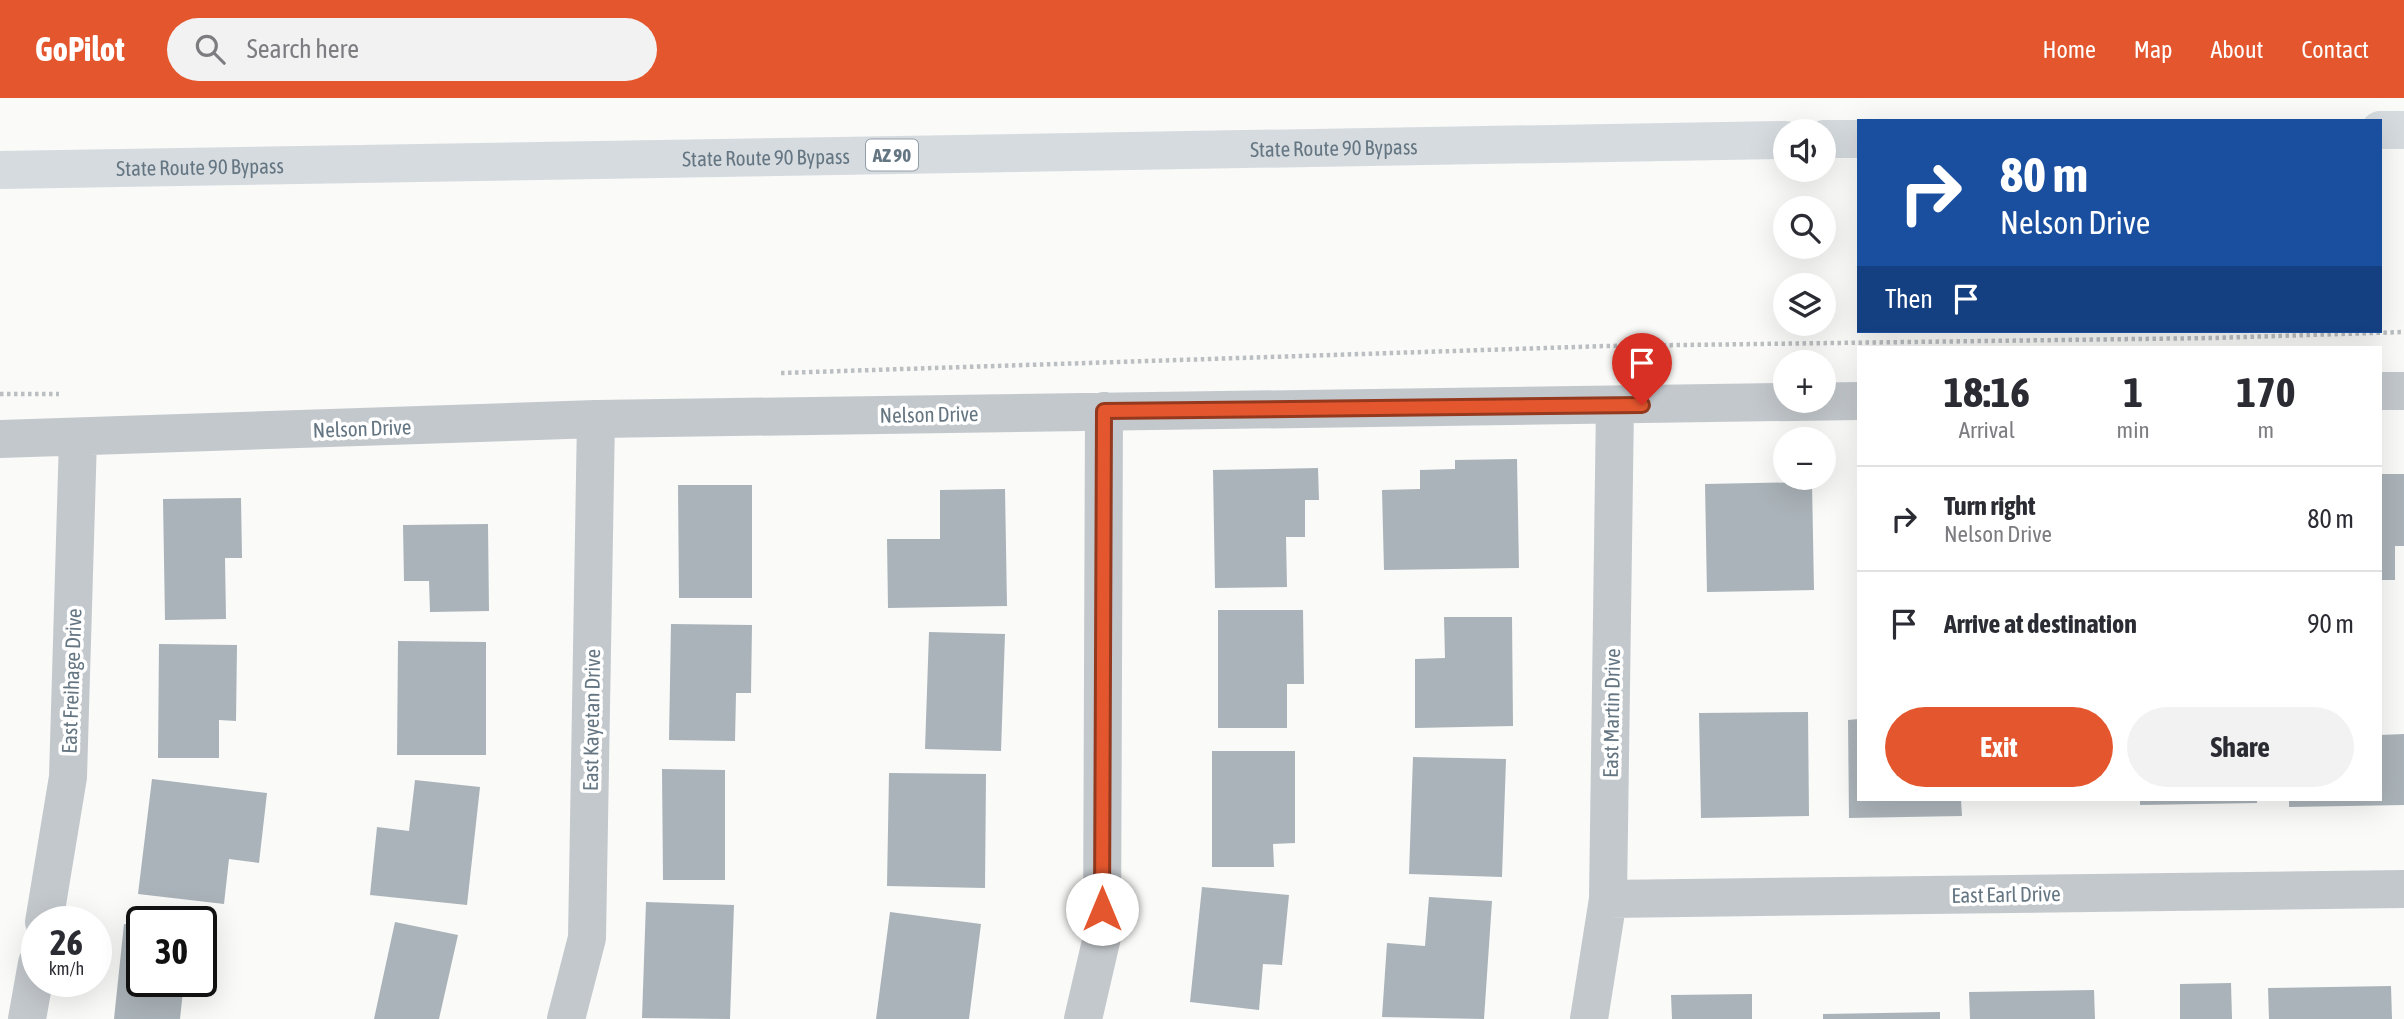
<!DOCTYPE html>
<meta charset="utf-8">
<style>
body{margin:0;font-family:"Asap Condensed",sans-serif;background:#f2f2f3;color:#2b2b33;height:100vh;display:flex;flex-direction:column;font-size:26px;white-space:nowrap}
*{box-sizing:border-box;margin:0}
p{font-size:23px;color:#7c7c81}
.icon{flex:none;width:38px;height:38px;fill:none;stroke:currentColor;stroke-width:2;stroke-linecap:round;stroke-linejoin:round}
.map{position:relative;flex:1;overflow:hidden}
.sheet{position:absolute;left:1857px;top:248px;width:525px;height:455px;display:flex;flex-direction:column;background:#fff;border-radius:0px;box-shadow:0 7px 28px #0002}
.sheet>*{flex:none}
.banner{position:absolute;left:1857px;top:21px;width:525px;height:214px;border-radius:0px;box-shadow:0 7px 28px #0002;background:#1a4fa0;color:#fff;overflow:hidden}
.fabs{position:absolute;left:1773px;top:21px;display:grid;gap:14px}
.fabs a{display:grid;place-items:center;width:63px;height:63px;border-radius:50%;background:#fff;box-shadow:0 7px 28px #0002;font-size:35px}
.speed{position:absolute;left:21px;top:808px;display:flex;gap:14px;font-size:35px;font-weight:700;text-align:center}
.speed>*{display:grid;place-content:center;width:91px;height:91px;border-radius:50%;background:#fff;box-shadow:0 7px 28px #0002;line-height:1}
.speed small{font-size:18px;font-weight:400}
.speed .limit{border:4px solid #111;border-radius:10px;background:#fff;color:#111}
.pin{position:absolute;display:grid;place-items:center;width:60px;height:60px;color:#fff;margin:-72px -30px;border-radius:50% 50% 50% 0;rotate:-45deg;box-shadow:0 0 7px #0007}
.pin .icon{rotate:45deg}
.me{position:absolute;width:77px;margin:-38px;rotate:0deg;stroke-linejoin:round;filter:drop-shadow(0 0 5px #0008)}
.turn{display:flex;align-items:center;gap:24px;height:147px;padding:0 28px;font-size:32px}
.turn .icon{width:91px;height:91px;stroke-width:2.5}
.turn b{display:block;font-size:49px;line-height:60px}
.then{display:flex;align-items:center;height:66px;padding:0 28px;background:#0003;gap:14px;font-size:26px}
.eta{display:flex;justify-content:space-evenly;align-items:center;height:119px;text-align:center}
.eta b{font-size:42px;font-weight:700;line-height:49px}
.cta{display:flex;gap:14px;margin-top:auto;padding:14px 28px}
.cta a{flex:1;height:80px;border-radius:42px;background:#e4572e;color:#fff;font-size:28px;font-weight:700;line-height:80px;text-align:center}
.cta a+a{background:#f2f2f3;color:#2b2b33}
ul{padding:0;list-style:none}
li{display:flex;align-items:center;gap:21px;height:105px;padding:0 28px;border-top:2px solid #e1e1e2}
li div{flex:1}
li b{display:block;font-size:26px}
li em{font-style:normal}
header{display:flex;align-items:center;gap:42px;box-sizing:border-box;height:98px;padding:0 35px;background:#e4572e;color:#fff}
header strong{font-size:33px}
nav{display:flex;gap:38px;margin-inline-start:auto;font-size:24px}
.search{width:490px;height:63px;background:#f2f2f3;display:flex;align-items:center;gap:18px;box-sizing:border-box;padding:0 24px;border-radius:38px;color:#7c7c81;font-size:26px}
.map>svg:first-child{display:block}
.building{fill:#aab3b9}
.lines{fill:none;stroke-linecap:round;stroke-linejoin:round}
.path{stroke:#bbbfc2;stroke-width:4.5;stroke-dasharray:3.5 3.5;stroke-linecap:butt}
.minor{stroke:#c3c8cc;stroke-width:38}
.trunk{stroke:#d6dbdf;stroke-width:38}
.route-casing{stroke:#94391e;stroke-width:18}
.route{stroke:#e4572e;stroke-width:12}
.labels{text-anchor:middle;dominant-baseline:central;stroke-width:7;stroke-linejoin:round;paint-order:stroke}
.shield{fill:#fff;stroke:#939fa8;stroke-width:2}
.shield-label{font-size:19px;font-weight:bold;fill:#657683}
.street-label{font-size:21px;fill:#657683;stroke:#fff}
</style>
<header>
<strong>GoPilot</strong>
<div class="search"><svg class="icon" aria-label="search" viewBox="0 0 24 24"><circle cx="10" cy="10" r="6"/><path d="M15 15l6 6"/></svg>Search here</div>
<nav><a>Home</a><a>Map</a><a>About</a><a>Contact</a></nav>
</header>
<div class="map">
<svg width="2404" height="921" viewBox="0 0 2404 921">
<rect width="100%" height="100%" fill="#fafaf8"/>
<path class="building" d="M1517,361L1519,470L1384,472L1382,392L1420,391V372L1455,371V362Z
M1318,370L1319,402H1305V439H1286L1287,489L1215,490L1213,372Z
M2380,376H2404V448H2395V482H2380Z
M1812,384L1814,492L1707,494L1705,386Z
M678,387H752V500H679Z
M1005,391L1007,508L888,510L887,441H940V392Z
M241,400L242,460H225L226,521L165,522L163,401Z
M488,426L489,513L430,514L429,483H404L403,427Z
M1218,512H1303L1304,586H1287V630H1218Z
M1444,519H1512L1513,628L1415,630V561L1445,560Z
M671,526L752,527L751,595H736L735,643L669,642Z
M929,534L1005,536L1001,653L925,651Z
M398,543L486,544V657H397Z
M159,546L237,547L236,623L219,622V660H158Z
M1808,614L1809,718L1701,720L1699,615Z
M1858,621V702H1961L1962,718L1849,720L1848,622Z
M2404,636V707L2289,709V702H2380V637Z
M1212,653H1295V745L1273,746L1274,769H1212Z
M1413,659L1506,661L1502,779L1409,776Z
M662,671L725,672V782H663Z
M889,675L986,676L985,790L887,788Z
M152,681L267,695L259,765L229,761L224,806L138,796Z
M415,682L480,689L467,807L370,797L377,729L409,733Z
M2140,702H2257V705L2140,707Z
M1202,789L1289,797L1282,867L1263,866L1259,912L1190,904Z
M1429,799L1492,803L1484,921L1382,919L1387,845L1425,848Z
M646,804L734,807L730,921L642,920Z
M890,814L981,826L969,921H876Z
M395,824L458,837L439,921H374Z
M124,826L142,828V884H184L180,921H114Z
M2231,885L2232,921H2180V886Z
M2391,888L2392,921H2269L2268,890Z
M2094,892L2095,921H1970L1969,894Z
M1752,896V921H1672L1671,897Z
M1940,914V921H1823V916Z"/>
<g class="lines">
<path class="path" d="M781,275L1606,248L2213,240L2404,234
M0,296H59"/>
<path class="minor" d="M2380,293H2404
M0,341L596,321L1858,303
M1608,801L2404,791
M44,824L68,679L78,340
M27,921L37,865
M566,921L587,840L596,321
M1083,921L1102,839L1104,313
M1589,921L1608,801L1615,307"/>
<g class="trunk">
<path d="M2380,32H2404"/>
<path d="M1824,41H1858"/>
<path id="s1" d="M0,72L1785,42"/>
</g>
</g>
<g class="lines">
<defs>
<path id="route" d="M1102,811L1104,313L1642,307"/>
</defs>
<use href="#route" class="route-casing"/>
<use href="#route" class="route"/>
</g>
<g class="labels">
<rect class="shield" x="866" y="41.5" width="52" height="31" rx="5"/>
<g class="shield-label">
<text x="892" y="57">AZ 90</text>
</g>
<g class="street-label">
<text stroke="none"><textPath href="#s1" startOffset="1334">State Route 90 Bypass</textPath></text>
<text stroke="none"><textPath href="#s1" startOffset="766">State Route 90 Bypass</textPath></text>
<text stroke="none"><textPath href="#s1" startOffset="200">State Route 90 Bypass</textPath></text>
<text transform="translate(929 316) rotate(-1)">Nelson Drive</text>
<text transform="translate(362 330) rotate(-2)">Nelson Drive</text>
<text transform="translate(71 583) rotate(-88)">East Freihage Drive</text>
<text transform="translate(1611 615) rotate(-89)">East Martin Drive</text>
<text transform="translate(591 622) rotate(-89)">East Kayetan Drive</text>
<text transform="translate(2006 796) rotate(-1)">East Earl Drive</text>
</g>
</g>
</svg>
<div class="fabs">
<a><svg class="icon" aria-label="sound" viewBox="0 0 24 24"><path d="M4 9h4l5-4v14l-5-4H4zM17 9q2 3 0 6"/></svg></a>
<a><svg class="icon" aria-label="search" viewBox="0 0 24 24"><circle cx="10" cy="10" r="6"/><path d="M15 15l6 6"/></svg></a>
<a><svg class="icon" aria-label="layers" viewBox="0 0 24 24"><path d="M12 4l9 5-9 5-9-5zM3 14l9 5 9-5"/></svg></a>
<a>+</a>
<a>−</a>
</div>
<div class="speed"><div>26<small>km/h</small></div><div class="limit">30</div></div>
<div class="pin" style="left:1642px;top:307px;background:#d93025"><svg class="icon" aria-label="arrive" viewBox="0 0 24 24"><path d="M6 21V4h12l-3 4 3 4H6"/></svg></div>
<svg class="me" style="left:1102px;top:811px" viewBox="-20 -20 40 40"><circle r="19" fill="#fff"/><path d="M0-13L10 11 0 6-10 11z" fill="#e4572e"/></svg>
<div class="banner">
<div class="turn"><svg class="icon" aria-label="right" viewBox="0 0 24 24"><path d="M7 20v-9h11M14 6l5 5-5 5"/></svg><div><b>80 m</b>Nelson Drive</div></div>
<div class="then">Then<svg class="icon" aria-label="arrive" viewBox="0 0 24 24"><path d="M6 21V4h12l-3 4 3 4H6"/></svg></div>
</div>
<section class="sheet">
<div class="eta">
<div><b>18:16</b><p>Arrival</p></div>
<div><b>1</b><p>min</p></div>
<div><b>170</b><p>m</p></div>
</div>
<ul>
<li><svg class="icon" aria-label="right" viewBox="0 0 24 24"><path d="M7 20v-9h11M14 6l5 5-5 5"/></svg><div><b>Turn right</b><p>Nelson Drive</p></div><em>80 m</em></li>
<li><svg class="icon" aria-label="arrive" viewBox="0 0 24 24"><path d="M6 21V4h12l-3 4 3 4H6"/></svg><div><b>Arrive at destination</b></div><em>90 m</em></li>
</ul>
<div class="cta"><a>Exit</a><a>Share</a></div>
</section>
</div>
